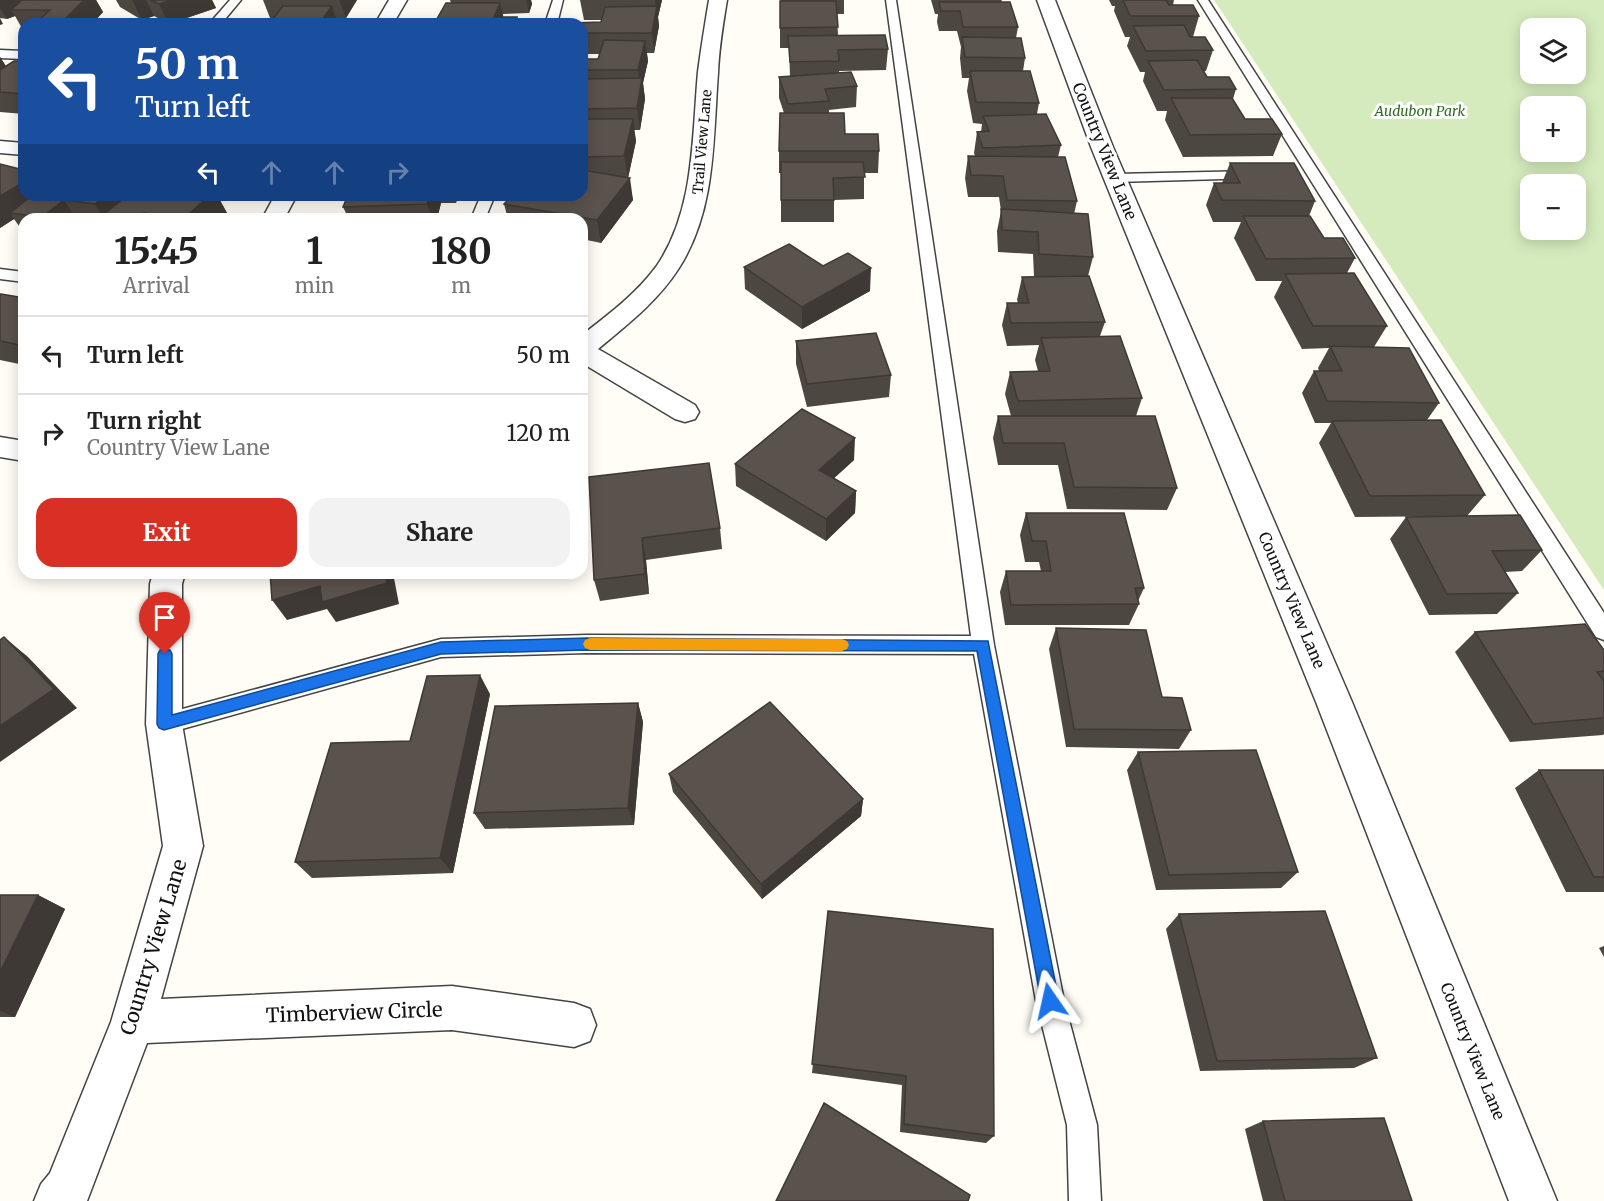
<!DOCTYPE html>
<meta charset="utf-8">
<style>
body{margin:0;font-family:Merriweather,serif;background:#f2f2f2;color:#222;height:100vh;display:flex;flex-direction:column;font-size:22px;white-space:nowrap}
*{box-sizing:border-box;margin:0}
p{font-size:20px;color:#767676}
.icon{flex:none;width:33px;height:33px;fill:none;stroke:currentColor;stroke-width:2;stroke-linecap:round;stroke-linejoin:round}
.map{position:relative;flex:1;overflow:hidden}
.details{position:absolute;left:18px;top:213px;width:570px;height:366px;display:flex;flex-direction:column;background:#fff;border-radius:18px;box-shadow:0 3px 15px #0003}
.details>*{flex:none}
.guide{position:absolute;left:18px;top:18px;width:570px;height:183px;border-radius:18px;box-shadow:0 3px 15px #0003;background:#1a4fa0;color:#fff;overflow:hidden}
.fabs{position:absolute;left:1520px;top:18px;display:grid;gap:12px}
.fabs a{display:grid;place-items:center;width:66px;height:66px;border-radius:12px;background:#fff;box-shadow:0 3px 15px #0003;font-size:30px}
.pin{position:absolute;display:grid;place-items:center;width:51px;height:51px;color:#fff;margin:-62px -26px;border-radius:50% 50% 50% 0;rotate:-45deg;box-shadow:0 0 6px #0007}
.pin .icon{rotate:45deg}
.me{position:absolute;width:66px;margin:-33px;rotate:349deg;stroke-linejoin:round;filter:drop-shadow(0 0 4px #0008)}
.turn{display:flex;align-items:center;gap:21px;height:126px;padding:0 18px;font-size:27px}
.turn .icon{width:78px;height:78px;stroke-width:2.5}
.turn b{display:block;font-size:42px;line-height:51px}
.lanes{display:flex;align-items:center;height:57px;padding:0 18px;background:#0003;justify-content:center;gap:30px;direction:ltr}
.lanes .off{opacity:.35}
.eta{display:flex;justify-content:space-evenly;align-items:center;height:102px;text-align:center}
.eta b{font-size:36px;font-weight:700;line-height:42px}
.button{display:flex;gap:12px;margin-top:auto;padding:12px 18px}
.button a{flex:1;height:69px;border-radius:18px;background:#d93025;color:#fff;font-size:24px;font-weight:700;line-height:69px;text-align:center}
.button a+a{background:#f2f2f2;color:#222}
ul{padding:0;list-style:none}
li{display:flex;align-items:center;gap:18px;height:78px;padding:0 18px;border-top:2px solid #e0e0e0}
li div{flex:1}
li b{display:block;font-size:22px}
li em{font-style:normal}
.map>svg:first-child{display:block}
.green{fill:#d5ebbd;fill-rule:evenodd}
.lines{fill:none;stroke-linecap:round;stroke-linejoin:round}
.service-casing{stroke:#444;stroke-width:3}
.minor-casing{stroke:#444;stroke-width:3}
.service{fill:#fff;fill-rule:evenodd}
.minor{fill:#fff;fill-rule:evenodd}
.wall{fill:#4d4742}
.shaded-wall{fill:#3f3936}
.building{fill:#5a524d;stroke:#3f3936;stroke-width:1.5}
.route{fill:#1a73e8;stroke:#114b97;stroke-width:1.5}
.slow{fill:#f59e0b}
.labels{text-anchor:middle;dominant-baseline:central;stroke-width:6;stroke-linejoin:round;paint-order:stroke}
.far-park-label{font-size:14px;font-style:italic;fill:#2f6b1f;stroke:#fff}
.far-street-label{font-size:14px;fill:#111;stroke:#fff}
.street-label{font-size:16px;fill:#111;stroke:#fff}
.near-street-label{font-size:20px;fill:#111;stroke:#fff}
</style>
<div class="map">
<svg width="1604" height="1201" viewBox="0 0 1604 1201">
<rect width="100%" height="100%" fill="#fffdf5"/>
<path class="green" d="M1214,0H1604V590L1216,3ZM1530,28H1575V74H1530ZM1530,106H1575V152H1530ZM1530,184H1575V230H1530Z"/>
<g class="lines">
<defs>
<path id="service" d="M230,0H241L221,24H209Z
M553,0H563L557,24H545Z
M886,0H896L994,645L1064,1001L1097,1125L1101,1201H1069L1067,1125L1036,1001L974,654L587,653L441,657L164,734L156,731L152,724L156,717L164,714L441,639L587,635L971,636Z
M1198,0H1208L1604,613V640L1596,637Z
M0,50L24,51V59L0,58Z
M1254,171L1261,175L1259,178L1115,182L1108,178L1115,174Z
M481,195H495L485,219H471Z
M0,269L24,272V282L0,279Z"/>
<path id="minor" d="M389,0H407L393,24H375Z
M709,0H727C723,24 719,48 718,73C713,140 716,210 679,268C658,301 627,325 598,349L695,405L699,412L695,419L685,422L675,419L582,363V335C608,315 636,294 656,267C695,211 692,137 698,72C701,48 705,24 709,0Z
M1037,0H1055L1113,147L1352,702L1557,1201H1509L1316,702L1091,147Z
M0,141L24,143V155L0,153Z
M275,195H297L284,219H262Z
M0,437L24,441V461L0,457Z
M153,573H185L182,584V724L203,846L161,999L452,986L574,1003L590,1009L596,1025L590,1041L574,1047L452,1030L147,1043L87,1201H34L41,1184L50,1173L111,1022L163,846L146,724L150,584Z"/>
</defs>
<use href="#service" class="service-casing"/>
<use href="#minor" class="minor-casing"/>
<use href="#service" class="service"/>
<use href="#minor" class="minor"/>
</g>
<path class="wall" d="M0,0H96L103,12L92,24H24L23,30L15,16L7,19L0,18Z
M116,0H212L216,8L169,24L154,16L142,20L120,7Z
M263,0H357L346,18H336L338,24H269L273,18H270Z
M450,0H531L532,4L529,13L503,14V17H517L519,24H434L451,3Z
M580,0H662L658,17L659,26L654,53H647L648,61L643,83L645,99L640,130H634L636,141L628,178L633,200L601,243L582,239V219H508L504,204L543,196L582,195V96L583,91H582V59H598L600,54H582V24L601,22L602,20H584Z
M781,0H844V14H837L838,35L888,49L886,70L839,71V72L857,86L856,107L829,110V113L845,134L879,151L878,173H864V199L834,200V222H781V173H779V151L784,113L779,98V77L790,76L789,48H780V1Z
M931,0H1002L1001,2L1018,27L1016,38L1025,58L1023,71L1039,103L1037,114L1061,145L1058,157L1077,201L1074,214L1093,257L1088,276L1105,322L1100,336L1142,398L1136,416L1177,488L1167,510L1067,509L1058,465H998L993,438L998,416H1011L1005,394L1010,372L1038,371L1035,360L1039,345L1007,346L1002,325L1007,303H1018L1017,300L1022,277H1046L1034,276L1033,254L998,252L997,231L1001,211L999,197H968L965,178L968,156H975L974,153L977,132H981L982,124L973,123L967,91L969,78H962L960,58L961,47L957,31H939L937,22L938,14H935Z
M1109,0H1174L1173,5L1199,16L1193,37H1190L1213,50L1206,71H1204L1207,77L1236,89L1233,99L1245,119L1282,134L1273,156L1183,157L1165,120L1167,111H1157L1143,81L1145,72H1140L1127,46L1130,37H1125L1114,11L1115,6H1112Z
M0,57L6,66L24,61V114L0,112Z
M1230,163L1315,201L1309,216L1324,238L1355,258L1347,273L1387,326L1374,347L1439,403L1427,420L1485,495L1467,516L1355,517L1319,443L1331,423H1315L1302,393L1314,371H1319L1318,368L1329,348L1302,349L1274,297L1282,281H1256L1234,238L1241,222H1213L1206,205L1214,183H1222Z
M0,164L24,195H217L227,213L220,219H24V233L14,219L0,228Z
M348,195H458L456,203H441L437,219H349L343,207Z
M823,266L870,291L802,329L745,289L744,267Z
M0,293L1,294L24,298V365L0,360Z
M796,341L891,375L889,397L807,407L796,364Z
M854,460L834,478L856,491L855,513L826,541L736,486L735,464Z
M589,477L720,528L722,549L646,560L649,594L600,601L594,580Z
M1026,513L1144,588L1138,601L1139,604L1129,625H1005L1000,592L1006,571H1041L1039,562H1025L1020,535Z
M1406,517L1542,550L1522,571L1505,572L1518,593L1497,614L1429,615L1390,539Z
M1056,628L1162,697L1191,730L1179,749L1066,747L1049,649Z
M1475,632L1604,650V734L1603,735L1510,742L1455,652Z
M490,694L453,873L312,878L295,862L410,741Z
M638,703L643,722L634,825L485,829L474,813Z
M1138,752L1298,872L1281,888L1156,890L1127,770Z
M1539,770H1604V892H1566L1515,788Z
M669,774L863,799L861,816L762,899L673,792Z
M0,895H38L65,909L15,1017H0Z
M828,911L994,1136L986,1143L900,1132L902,1085L812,1073Z
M1179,914L1377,1058L1354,1068L1200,1071L1166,929Z
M1604,946V957L1599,948Z
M1263,1121L1412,1201H1263L1245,1129Z"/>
<path class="shaded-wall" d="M0,0H39L11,10L15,16L7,19L0,8Z
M84,0H96L103,12L92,24H65L63,21Z
M132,0H146L154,16L142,20Z
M172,0H212L216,8L169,24L159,4Z
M339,0H357L346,18Z
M526,0H531L532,4L529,13Z
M655,0H662L658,17L659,26L654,53L652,33L656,10Z
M500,3L505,23L494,17Z
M332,6L338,24H319Z
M517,17L519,24H514Z
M0,18L3,24L0,25Z
M645,41L648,61L643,83L645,99L640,130L637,108L640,90L638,70Z
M0,57L12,76L0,84Z
M633,119L636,141L628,178L624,156Z
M630,178L633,200L601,243L597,220Z
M24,182V195H52L10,213L14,219L0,228V196Z
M105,195H138L104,219L95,204Z
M210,195H217L227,213L220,219H183Z
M430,195H438L441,203L437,219H433L427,204Z
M453,195H458L456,203Z
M64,200L76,219H43L42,217Z
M144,213L147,219H137Z
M871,268L870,291L802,329V307Z
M855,438L854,460L819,492V470Z
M582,455L588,477L582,483Z
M856,491L855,513L826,541V519Z
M642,538L646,560L649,594L645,574Z
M385,573H393L399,604L336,622L327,609L287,620L272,600L320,586Z
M4,637L28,657L77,708L0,762V726Z
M480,675L490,694L453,873L440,858Z
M638,703L643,722L634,825L628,808Z
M863,799L861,816L762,899L761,884Z
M38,895L65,909L15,1017L0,1011V972Z"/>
<path class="building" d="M22,0H84L63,21L37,22L50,10H11Z
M151,0H172L159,4Z
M1123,0H1166L1169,5H1193L1199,16H1130Z
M780,1H836L838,27L780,28Z
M939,2H1010L1018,27H963L960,11H941Z
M446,3H500L494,17H517L514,24H434Z
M283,6H332L319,24H269Z
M657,6L652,33H582V24H573V23L601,22L605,7Z
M1184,25L1190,37H1205L1213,50L1146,51L1133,26Z
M885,35L888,49L838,50L839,61L790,62L788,36Z
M962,37L1021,38L1025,58L965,57Z
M604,40L645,41L638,70H582V59H598Z
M1197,60L1207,77H1229L1236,89L1164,90L1148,61Z
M14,61H24V94L0,92V70Z
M970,71H1030L1039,103L976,102Z
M851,72L857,86L825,89L829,101L788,104L779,77Z
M642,78L637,108L582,109V96L586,79Z
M1171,98H1232L1245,119H1272L1282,134L1190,135Z
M780,113H844L845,134H878L879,151H779Z
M1046,114L1061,145L983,148L977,132L989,131L983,116Z
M582,119H633L624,156L582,157Z
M968,156L1065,157L1077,201L1007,200L1003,176L971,175Z
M781,162H863L865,177L833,178L834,200H781Z
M1230,163H1294L1315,201L1222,200L1214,183H1240Z
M0,164L24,170V182L0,196Z
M582,170L630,178L597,220L504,204L513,195H537L543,196L544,195H582Z
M33,195H105L95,204L64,200L42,217L10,213Z
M128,195H210L183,219L144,213L137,219H98Z
M348,195H430L427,204L343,207Z
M1001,209L1088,214L1093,257L1039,254L1038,232L1002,230Z
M1243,216H1310L1324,238H1343L1355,258L1266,259Z
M789,244L823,266L848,253L871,268L802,307L744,267Z
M1354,273L1387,326H1313L1285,274Z
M1089,276L1105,322L1011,323L1007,303H1029L1022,277Z
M1,294L24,298V346L0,341V295Z
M876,333L891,375L807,384L796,341Z
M1120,336L1142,398L1018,401L1010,372L1050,371L1041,338Z
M1330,346L1409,348L1439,403L1327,401L1314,371H1342Z
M802,409L855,438L819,470L856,491L826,519L735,464Z
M998,416H1155L1177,488L1074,487L1064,443H1003Z
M1441,420L1485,495L1370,496L1332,421Z
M709,463L720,528L642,538L645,574L594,580L589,477Z
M1026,513H1124L1144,588H1135L1139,604L1011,605L1006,571H1051L1046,541H1032Z
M1520,515L1542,550L1492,551L1518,593L1447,594L1406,517Z
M270,573H385L387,583L322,602L320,586L272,600Z
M1585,624L1604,650V671L1597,672L1604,681V718L1533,724L1475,632Z
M1056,628L1146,630L1162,697L1182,698L1191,730L1074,729Z
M4,637L54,689L0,726V640Z
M480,675L440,858L295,862L331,743L410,741L427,676Z
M770,702L863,799L761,884L669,774Z
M638,703L628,808L474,813L495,706Z
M1256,750L1298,872L1169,875L1138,752Z
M1539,770H1604V877H1594Z
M0,895H38L0,972Z
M828,911L993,929L994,1136L904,1124L906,1076L812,1064Z
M1325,911L1377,1058L1217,1061L1179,914Z
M824,1103L970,1195L968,1201H776Z
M1384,1118L1412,1201H1285L1263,1121Z"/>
<path class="route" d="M587,638L988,641L1059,1001L1057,1008L1050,1010L1044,1008L1041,1001L977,651L587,650L441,654L164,730L159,728L157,724L158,654L160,650H170L172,654V715L441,642Z"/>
<path class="slow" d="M590,638L842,639L847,641L849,645L847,649L842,651L590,650L585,648L583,644L585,640Z"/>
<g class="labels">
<g class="far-park-label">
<text x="1420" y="111">Audubon Park</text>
</g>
<g class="far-street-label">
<text transform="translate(702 142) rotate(-85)">Trail View Lane</text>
</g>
<g class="street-label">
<text transform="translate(1105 151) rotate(68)">Country View Lane</text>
<text transform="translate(1292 600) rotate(67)">Country View Lane</text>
<text transform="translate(1473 1051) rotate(68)">Country View Lane</text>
</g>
<g class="near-street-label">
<text transform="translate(153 947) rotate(-73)">Country View Lane</text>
<text transform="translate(354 1012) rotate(-2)">Timberview Circle</text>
</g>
</g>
</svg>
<div class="fabs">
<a><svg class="icon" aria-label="layers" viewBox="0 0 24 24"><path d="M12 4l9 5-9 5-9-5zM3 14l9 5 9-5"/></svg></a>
<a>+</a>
<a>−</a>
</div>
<div class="pin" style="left:165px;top:654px;background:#d93025"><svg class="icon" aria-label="arrive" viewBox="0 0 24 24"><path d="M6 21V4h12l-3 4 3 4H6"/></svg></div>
<svg class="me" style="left:1050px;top:1001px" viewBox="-20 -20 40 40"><path d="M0-17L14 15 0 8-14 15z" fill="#1a73e8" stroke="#fff" stroke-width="4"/></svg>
<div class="guide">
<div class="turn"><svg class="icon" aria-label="left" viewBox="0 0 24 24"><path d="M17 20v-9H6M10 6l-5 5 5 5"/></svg><div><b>50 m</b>Turn left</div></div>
<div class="lanes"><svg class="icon" aria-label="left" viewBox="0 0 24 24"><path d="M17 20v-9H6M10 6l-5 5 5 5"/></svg><svg class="icon off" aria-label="ahead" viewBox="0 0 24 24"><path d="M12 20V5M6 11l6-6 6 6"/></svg><svg class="icon off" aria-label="ahead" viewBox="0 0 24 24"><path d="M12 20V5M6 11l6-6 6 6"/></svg><svg class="icon off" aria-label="right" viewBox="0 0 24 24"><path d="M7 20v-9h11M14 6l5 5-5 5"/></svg></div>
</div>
<section class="details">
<div class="eta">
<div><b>15:45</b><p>Arrival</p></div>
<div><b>1</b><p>min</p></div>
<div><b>180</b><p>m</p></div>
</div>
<ul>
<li><svg class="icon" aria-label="left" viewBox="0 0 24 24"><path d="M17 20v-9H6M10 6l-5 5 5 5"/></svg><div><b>Turn left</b></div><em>50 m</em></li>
<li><svg class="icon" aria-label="right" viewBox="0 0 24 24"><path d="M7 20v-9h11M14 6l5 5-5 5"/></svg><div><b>Turn right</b><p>Country View Lane</p></div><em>120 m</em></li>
</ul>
<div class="button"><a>Exit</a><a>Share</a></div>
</section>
</div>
